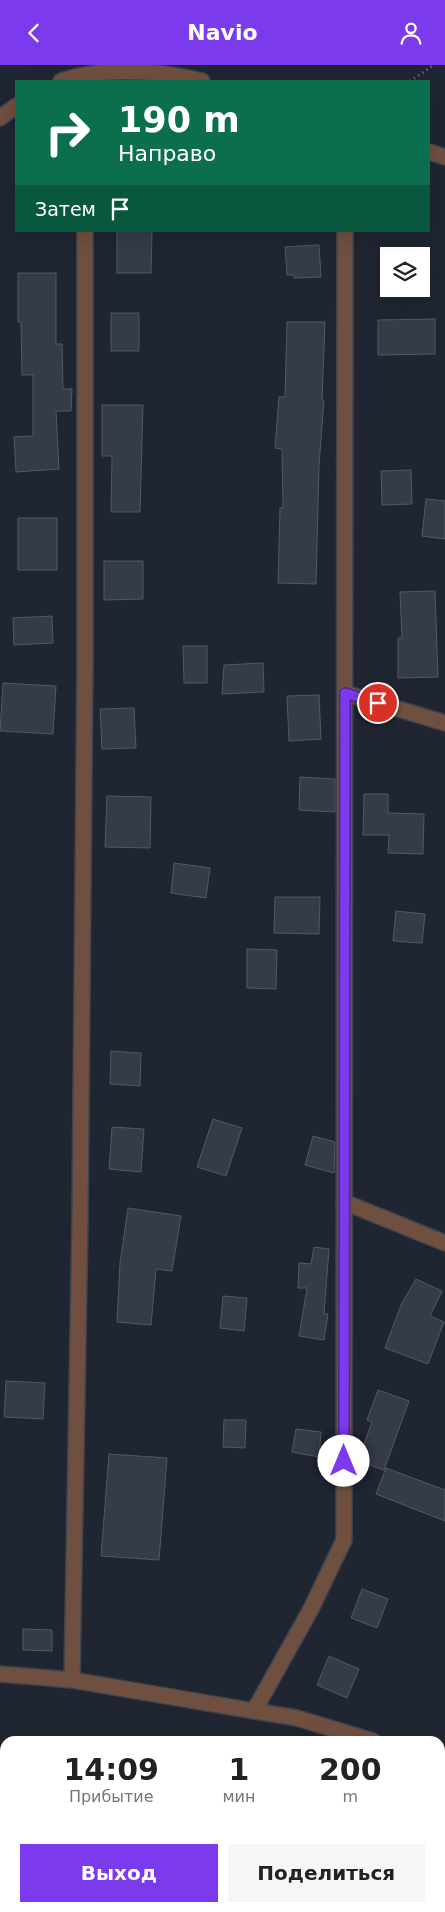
<!DOCTYPE html>
<html lang="ru">
<meta charset="utf-8">
<style>
body{margin:0;font-family:"DejaVu Sans",sans-serif;background:#f6f6f6;color:#222;height:100vh;display:flex;flex-direction:column;font-size:19px;white-space:nowrap}
*{box-sizing:border-box;margin:0}
p{font-size:16px;color:#767676}
.icon{flex:none;width:28px;height:28px;fill:none;stroke:currentColor;stroke-width:2;stroke-linecap:round;stroke-linejoin:round}
.map{position:relative;flex:1;overflow:hidden}
.drawer{position:absolute;left:0px;top:1671px;width:445px;height:176px;display:flex;flex-direction:column;background:#fff;border-radius:15px 15px 0 0;box-shadow:0 5px 20px #0002}
.drawer>*{flex:none}
.banner{position:absolute;left:15px;top:15px;width:415px;height:152px;border-radius:0px;box-shadow:0 5px 20px #0002;background:#0b6e4f;color:#fff;overflow:hidden}
.buttons{position:absolute;left:380px;top:182px;display:grid;gap:10px}
.buttons a{display:grid;place-items:center;width:50px;height:50px;border-radius:0px;background:#fff;box-shadow:0 5px 20px #0002;font-size:25px}
.pin{position:absolute;display:grid;place-items:center;width:42px;height:42px;color:#fff;margin:-21px;border:2px solid #fff;border-radius:50%;box-shadow:0 1px 5px #0007}
.me{position:absolute;width:55px;margin:-28px;rotate:0deg;stroke-linejoin:round;filter:drop-shadow(0 0 4px #0008)}
.turn{display:flex;align-items:center;gap:18px;height:105px;padding:0 20px;font-size:22px}
.turn .icon{width:65px;height:65px;stroke-width:2.5}
.turn b{display:block;font-size:35px;line-height:42px}
.then{display:flex;align-items:center;height:48px;padding:0 20px;background:#0003;gap:10px;font-size:19px}
.eta{display:flex;justify-content:space-evenly;align-items:center;height:85px;text-align:center}
.eta b{font-size:30px;font-weight:700;line-height:35px}
.button{display:flex;gap:10px;margin-top:auto;padding:10px 20px}
.button a{flex:1;height:58px;border-radius:0px;background:#7c3aed;color:#fff;font-size:20px;font-weight:700;line-height:58px;text-align:center}
.button a+a{background:#f6f6f6;color:#222}
header{display:flex;justify-content:space-between;align-items:center;height:65px;padding:0 20px;background:#7c3aed;color:#fff;font-size:22px;font-weight:700}
.map>svg:first-child{display:block}
.building{fill:#353c48;stroke:#525966}
.lines{fill:none;stroke-linecap:round;stroke-linejoin:round}
.minor-casing{stroke:#3c424d;stroke-width:18}
.path{stroke:#747983;stroke-width:3;stroke-dasharray:1 4;stroke-linecap:butt}
.minor{stroke:#6f4f40;stroke-width:15}
.route-casing{stroke:#51269a;stroke-width:12}
.route{stroke:#7c3aed;stroke-width:9}
</style>
<header><svg class="icon" aria-label="back" viewBox="0 0 24 24"><path d="M15 5l-7 7 7 7"/></svg>Navio<svg class="icon" aria-label="person" viewBox="0 0 24 24"><circle cx="12" cy="8" r="4"/><path d="M4 21q1-7 8-7t8 7"/></svg></header>
<div class="map">
<svg width="445" height="1847" viewBox="0 0 445 1847">
<rect width="100%" height="100%" fill="#1f2531"/>
<path class="building" d="M117,166H152L151,208H117Z
M319,180L321,212L294,213V210H287L285,182Z
M18,208H56V279H62L63,324H72L71,346H56L59,404L16,407L14,372L33,371V310H22L21,257H18Z
M111,248H139V286H111Z
M435,254V289L378,290V255Z
M287,257H325L322,335H324L319,400L316,519L278,518L280,443H283L282,384L275,383L279,332H285Z
M102,340H143L140,447H111L112,391H102Z
M411,405L412,439L382,440L381,406Z
M426,434L445,436V474L422,471Z
M18,453H57V505H18Z
M104,496H143V534L104,535Z
M435,526L438,612L398,613V573H402L400,527Z
M52,551L53,578L14,580L13,553Z
M183,581H207V618H184Z
M263,598L264,627L222,629L224,600Z
M3,618L56,621L53,669L0,666Z
M319,630L321,674L289,676L287,631Z
M134,643L136,683L102,684L100,644Z
M300,712L335,714V747L299,745Z
M364,729H388V748L424,749L423,789L388,788L389,770H363Z
M107,731L151,732L150,783L105,782Z
M174,798L210,803L206,833L171,828Z
M275,832H320L319,869L274,868Z
M396,846L425,849L422,878L393,876Z
M247,884L277,885L276,924L247,923Z
M111,986L141,988L140,1021L110,1019Z
M213,1054L242,1063L226,1111L197,1102Z
M112,1062L144,1064L141,1107L109,1104Z
M313,1071L335,1077L334,1108L305,1100Z
M128,1143L181,1151L172,1206L156,1204L151,1260L117,1257L120,1198Z
M314,1182L329,1184L324,1249H328L324,1275L299,1271L307,1223H298L299,1198L311,1199Z
M416,1214L442,1226L430,1251L444,1257L428,1299L385,1283L401,1240Z
M223,1231L247,1233L244,1266L220,1263Z
M6,1316L45,1318L43,1354L4,1352Z
M378,1325L409,1336L384,1405L358,1396L372,1357L367,1355Z
M224,1355H246L245,1383L223,1382Z
M296,1364L321,1367L319,1392L292,1387Z
M109,1389L167,1393L159,1495L101,1491Z
M386,1403L445,1425V1456L376,1429Z
M362,1524L388,1534L377,1563L351,1553Z
M23,1564L52,1565V1586L23,1585Z
M329,1591L359,1604L347,1633L317,1620Z"/>
<g class="lines">
<defs>
<path id="minor" d="M61,16C107,1 155,5 202,16
M0,53L16,41
M429,87L445,92
M345,628L445,658
M344,1137L445,1178
M0,1609L72,1615L254,1646L311,1544L344,1475L345,166
M72,1615L80,1153L85,594V166
M254,1646L297,1653L373,1676
M440,1704H445
M395,1847L398,1842"/>
</defs>
<use href="#minor" class="minor-casing"/>
<path class="path" d="M410,16L434,0"/>
<use href="#minor" class="minor"/>
</g>
<g class="lines">
<defs>
<path id="route" d="M344,1396L345,628L378,638"/>
</defs>
<use href="#route" class="route-casing"/>
<use href="#route" class="route"/>
</g>
</svg>
<div class="buttons">
<a><svg class="icon" aria-label="layers" viewBox="0 0 24 24"><path d="M12 4l9 5-9 5-9-5zM3 14l9 5 9-5"/></svg></a>
</div>
<div class="pin" style="left:378px;top:638px;background:#d93025"><svg class="icon" aria-label="arrive" viewBox="0 0 24 24"><path d="M6 21V4h12l-3 4 3 4H6"/></svg></div>
<svg class="me" style="left:344px;top:1396px" viewBox="-20 -20 40 40"><circle r="19" fill="#fff"/><path d="M0-13L10 11 0 6-10 11z" fill="#7c3aed"/></svg>
<div class="banner">
<div class="turn"><svg class="icon" aria-label="right" viewBox="0 0 24 24"><path d="M7 20v-9h11M14 6l5 5-5 5"/></svg><div><b>190 m</b>Направо</div></div>
<div class="then">Затем<svg class="icon" aria-label="arrive" viewBox="0 0 24 24"><path d="M6 21V4h12l-3 4 3 4H6"/></svg></div>
</div>
<section class="drawer">
<div class="eta">
<div><b>14:09</b><p>Прибытие</p></div>
<div><b>1</b><p>мин</p></div>
<div><b>200</b><p>m</p></div>
</div>
<div class="button"><a>Выход</a><a>Поделиться</a></div>
</section>
</div>
